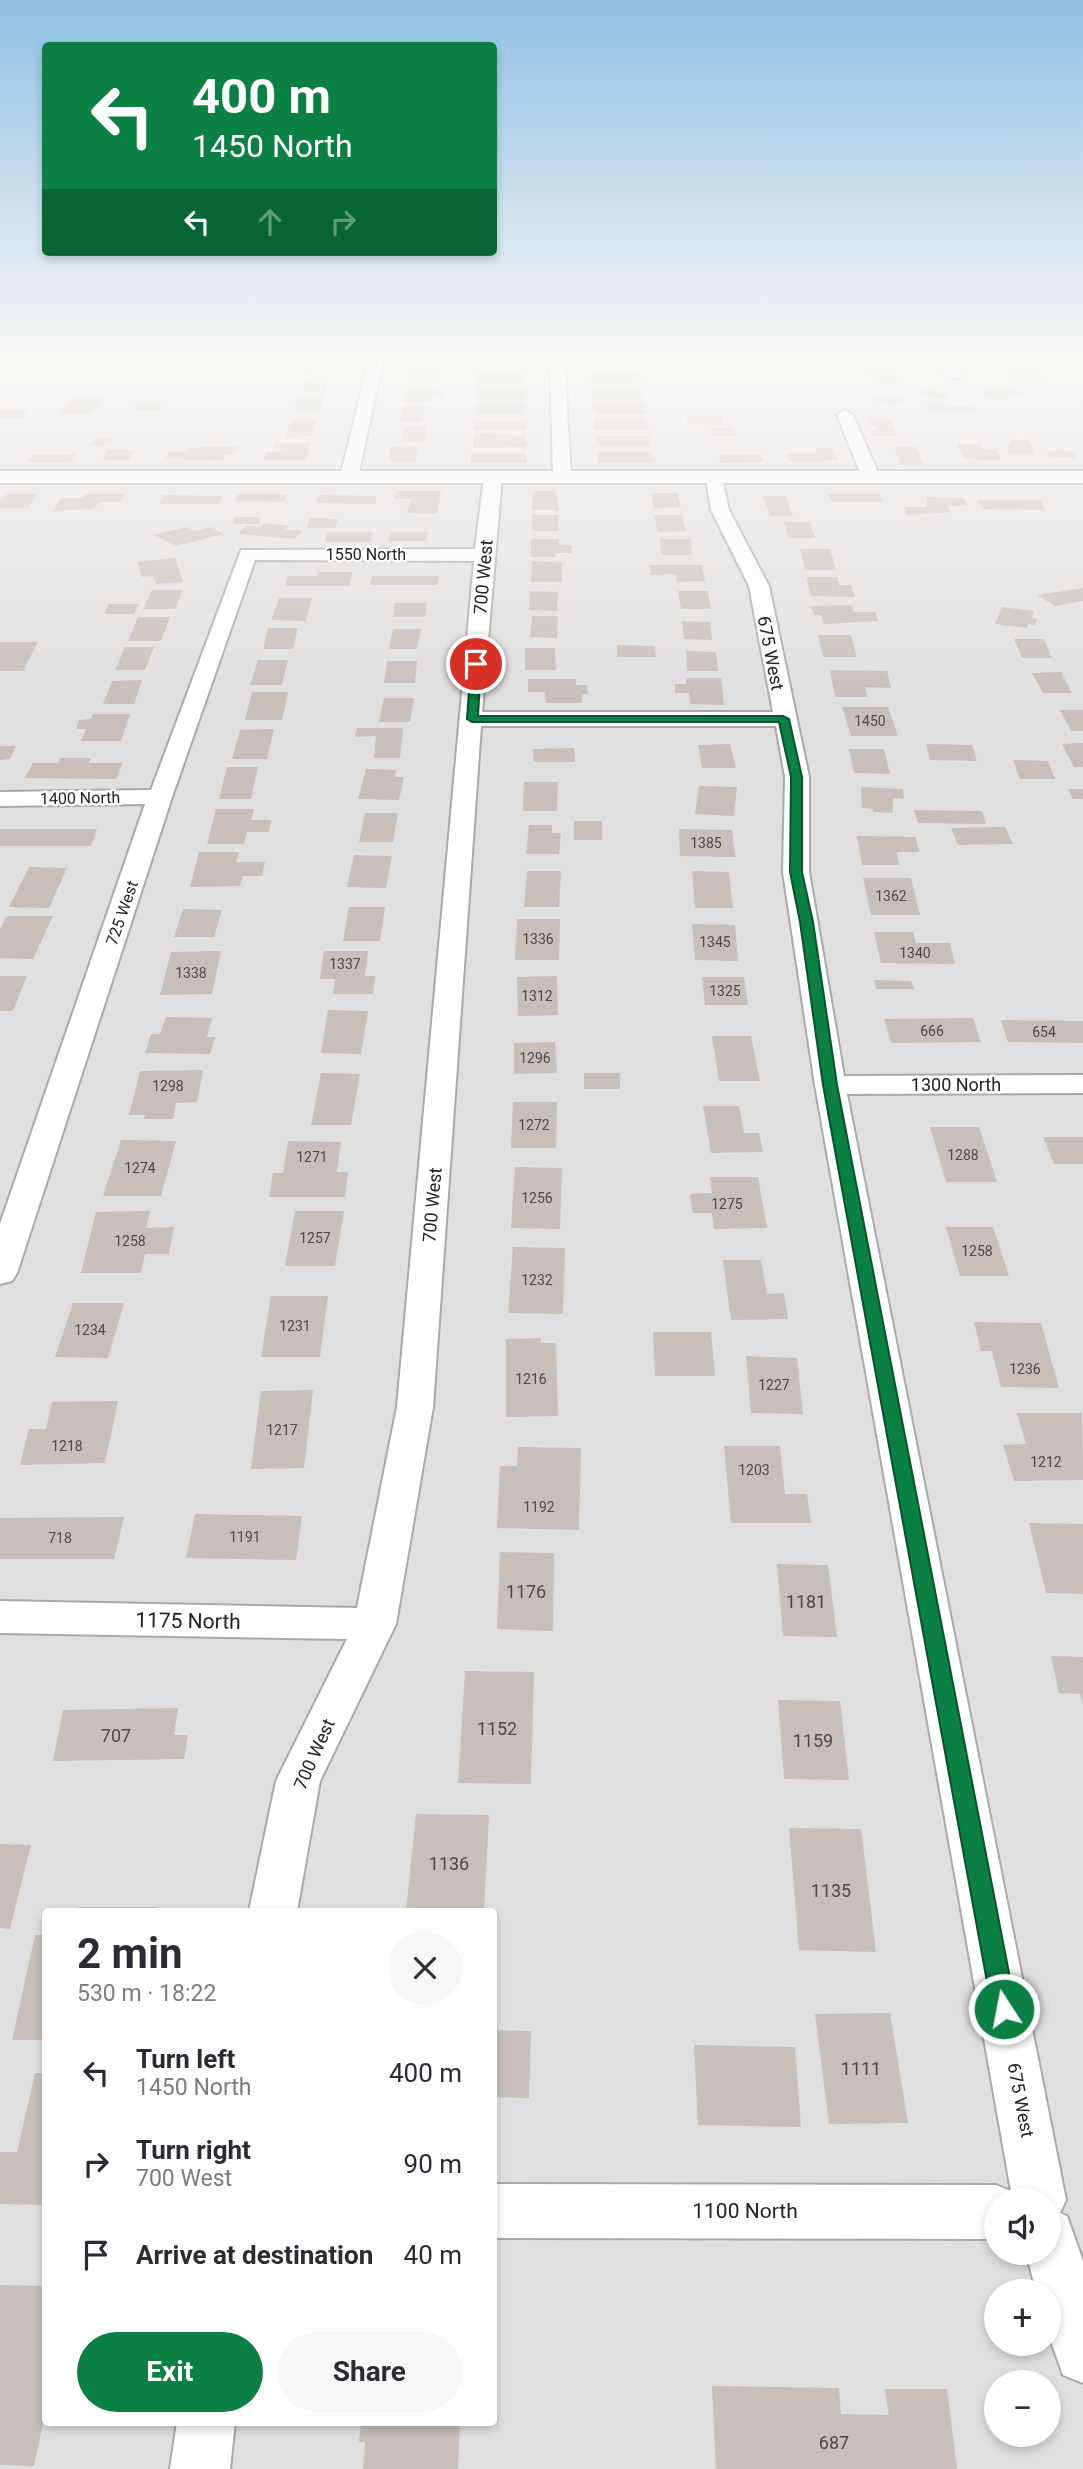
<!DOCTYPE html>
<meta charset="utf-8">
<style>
body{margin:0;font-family:Roboto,sans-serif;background:#f7f7f7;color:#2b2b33;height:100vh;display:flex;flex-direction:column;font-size:26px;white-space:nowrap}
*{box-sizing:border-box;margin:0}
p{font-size:23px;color:#7c7c81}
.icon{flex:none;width:38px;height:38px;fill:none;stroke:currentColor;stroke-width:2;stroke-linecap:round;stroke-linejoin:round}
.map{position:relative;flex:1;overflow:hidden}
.panel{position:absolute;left:42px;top:1908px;width:455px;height:518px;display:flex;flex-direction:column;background:#fff;border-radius:7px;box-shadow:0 4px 10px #0003}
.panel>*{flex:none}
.guide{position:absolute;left:42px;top:42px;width:455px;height:214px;border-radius:7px;box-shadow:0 4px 10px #0003;background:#0b8043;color:#fff;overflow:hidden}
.buttons{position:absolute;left:984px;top:2188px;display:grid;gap:14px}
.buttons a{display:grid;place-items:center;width:77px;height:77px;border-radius:50%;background:#fff;box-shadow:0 4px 10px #0003;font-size:35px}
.pin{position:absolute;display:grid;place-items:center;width:60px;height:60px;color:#fff;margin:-30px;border:4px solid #fff;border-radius:50%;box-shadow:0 2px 7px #0007}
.me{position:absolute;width:77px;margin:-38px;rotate:349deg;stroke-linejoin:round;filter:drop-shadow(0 0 5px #0008)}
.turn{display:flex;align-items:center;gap:24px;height:147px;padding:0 35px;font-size:32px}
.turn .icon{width:91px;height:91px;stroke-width:2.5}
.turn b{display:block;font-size:49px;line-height:60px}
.lanes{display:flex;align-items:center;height:66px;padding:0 35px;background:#0003;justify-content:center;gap:35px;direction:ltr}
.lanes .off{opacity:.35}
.round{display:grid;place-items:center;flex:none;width:74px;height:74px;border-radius:37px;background:#f7f7f7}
.summary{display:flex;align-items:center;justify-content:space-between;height:119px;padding:0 35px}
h1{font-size:42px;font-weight:700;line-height:52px}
.button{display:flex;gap:14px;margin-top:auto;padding:14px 35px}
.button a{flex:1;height:80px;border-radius:42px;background:#0b8043;color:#fff;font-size:28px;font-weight:700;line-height:80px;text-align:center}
.button a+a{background:#f7f7f7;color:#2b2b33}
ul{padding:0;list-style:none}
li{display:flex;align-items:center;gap:21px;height:91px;padding:0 35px}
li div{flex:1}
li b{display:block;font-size:26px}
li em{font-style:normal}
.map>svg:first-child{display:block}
.residential{fill:#e0dfdf;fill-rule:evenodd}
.building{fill:#c7bfb8}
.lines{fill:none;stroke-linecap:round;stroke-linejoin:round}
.minor-casing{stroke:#a9a9a9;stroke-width:4}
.tertiary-casing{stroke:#a9a9a9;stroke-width:4}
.minor{fill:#fff;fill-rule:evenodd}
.tertiary{fill:#fff;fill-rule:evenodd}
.route{fill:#0b8043;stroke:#07532c;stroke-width:2}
.labels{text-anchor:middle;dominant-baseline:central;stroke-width:5;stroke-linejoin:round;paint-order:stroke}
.number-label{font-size:14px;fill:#4b4948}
.far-street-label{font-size:16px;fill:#222;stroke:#fff}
.street-label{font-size:18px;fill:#222;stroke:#fff}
.near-number-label{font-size:18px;fill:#4b4948}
.near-street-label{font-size:21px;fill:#222;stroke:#fff}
</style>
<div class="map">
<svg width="1083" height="2469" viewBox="0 0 1083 2469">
<rect width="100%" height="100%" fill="#f2efe9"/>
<path class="residential" d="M3,356H1083V472H0V359Z
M0,484L1083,485V2469H0ZM46,1911H494V2422H46ZM996,2200H1048V2252H996ZM996,2291H1048V2343H996ZM996,2382H1048V2434H996Z"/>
<path class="building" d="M409,356H432V365H408Z
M981,356H1009L1012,361L984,364Z
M875,357H902L906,365H879Z
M637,359L639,369H590L588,360Z
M307,360H332L329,373H307L310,364H306Z
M478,360H526V369L478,370Z
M410,369H430L429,373L442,372L440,382H408Z
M1006,369L1037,372L1043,380L1014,381Z
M868,371H892L900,386L873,382Z
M639,373L642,383L591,384L590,374Z
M475,374H525V384H475Z
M305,378H329L326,392H302Z
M475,386L525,388L526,399H475Z
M1007,386L1028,394L995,400L980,394L986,393L980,391Z
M409,387H430L429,390H446L445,397H431L430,402H405Z
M592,388H641L642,399L593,398Z
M925,388L942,390L940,393H949L945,399L919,396Z
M883,395L906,398L897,404L873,400Z
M298,396H324L320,412H294Z
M70,397H103L93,414H60Z
M525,403V414H475V404Z
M592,403H644L646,414H594Z
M137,404H163L159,410H133Z
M927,405L974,406L977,411H929Z
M403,406H426L422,422L400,421Z
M0,410H28L22,418L0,419Z
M687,416H722L723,424H688Z
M594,419H646L649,430H595Z
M867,419H891L898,436H873L870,430H877Z
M291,420H316L312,436L286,437Z
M474,421H526L527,430L473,431Z
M405,426H427L426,442H402Z
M711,428H734L736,436H713Z
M474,433L526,436V447L473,448Z
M596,436H649L650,446H597Z
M95,438H114L110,445H91Z
M1009,440H1029L1035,453H1010L1006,445H1012Z
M275,443H311L306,460H264L266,452H280L282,448H273Z
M957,444H981L984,450H996L1000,460L964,459Z
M216,446L238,447L234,455H225L223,460L165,459L169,452H188L190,448Z
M391,447H417L416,461H389Z
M894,447H917L924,465H900Z
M815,448H833L838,460L789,462L786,453H817Z
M107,450H134L130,460H103Z
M1046,451H1071L1076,458H1050Z
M597,452H651L653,463H598Z
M471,453H526L527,463H471Z
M33,454H76L70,462H27Z
M718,455H762L764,462L721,463Z
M396,491H441L437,514L407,513L411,499H394Z
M533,491H556L559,510H532Z
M651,493H677L681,507L654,508Z
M7,494H37L28,508H0V501Z
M86,494H125L120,502H99L94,509L53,511L61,498H83Z
M238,494H287L284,502L235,501Z
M828,494H879L883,502H832Z
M164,495L222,496L219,504H160Z
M319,495L377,496L375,504L316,503Z
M763,496H786L793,516H770Z
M926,497L964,498L968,506H948L951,512L907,515L904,507H927Z
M978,500H1040L1045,510L982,509Z
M532,515H558V531H532Z
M654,515H682L686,531L658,532Z
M235,517H260L259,524H233Z
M310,518L338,519L335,528H307Z
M784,522H810L815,538H789Z
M264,523L289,526L285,529L303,531L294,539L238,534L247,525L261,527Z
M186,527L195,531L211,527L224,534L176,546L153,535Z
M327,532H372L371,542H325Z
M390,532H428L426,541H388Z
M531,539H559V545H571L572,553H555V557H531Z
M660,539H691L692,555H661Z
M800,549H830L836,570H805Z
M175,558L183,582L156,584L153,576L142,577L138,562Z
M532,561L562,562V582H531Z
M650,565H702L705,581L677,582L676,574L651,575Z
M318,572H353L349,586H285L288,576H317Z
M372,576H439L437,585H370Z
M806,577H837L839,585H851L855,597L811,596Z
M1083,588V601L1055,606L1037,595Z
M152,590H183L175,609H143Z
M530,591L558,592L557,611L529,610Z
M678,591H708L711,609H681Z
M279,598H312L306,621L271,620Z
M395,603H427L425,617H393Z
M109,604H139L134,614H104Z
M852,605L854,612H875L878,621L824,624L821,615H814L811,606Z
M1002,607L1034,611L1032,618L1037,619L1035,625L1028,624L1027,628L995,624Z
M532,616H558L557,638L530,637Z
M138,617H170L161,641H128Z
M682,621L710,622L712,640L684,639Z
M268,628H298L293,649H263Z
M393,629H421L417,649H389Z
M818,635H851L857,657H823Z
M1014,639H1044L1052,658H1022Z
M0,642H38L23,671H0Z
M617,645L655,646L656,657H617Z
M125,647H154L145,670H115Z
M525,648H555L556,670H525Z
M686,651L716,652L718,671H687Z
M258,660H288L282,685H250Z
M387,661H417L415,683H384Z
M830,670L887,671L891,688L865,687L867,697H835Z
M1061,672L1072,693H1043L1032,673Z
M686,678H721L724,705L690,704L689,693H675V684H686Z
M528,679H576V685H587L588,694H582V703H546L545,692H528Z
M142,680L134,704H103L112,681Z
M252,692H288L282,720H245Z
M384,698H414L410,722H379Z
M842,707H888L898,736H851Z
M1060,710H1083V731H1071Z
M93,714H130L121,741H81L86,729H76L79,720L91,719Z
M357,728H403L400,758H374L376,736L355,737Z
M274,729L267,759H232L240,730Z
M1083,743V767H1074L1062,744Z
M730,744L736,768H702L698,745Z
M926,744L972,745L977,761L930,760Z
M0,746H16L10,759L0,760Z
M574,748L575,762H534L533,749Z
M849,749H884L890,774L854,773Z
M60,758H91L89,763H123L116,779L25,778L33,763H58Z
M1013,760L1048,761L1055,779H1020Z
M227,767H258L251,799H219Z
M366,769L396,770L395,777H404L399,800L358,799Z
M524,782H558L557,811H523Z
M699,786L737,787L734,816L695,814Z
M861,787L903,789L904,799L893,798V813L873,812V809L862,808Z
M1068,789H1083V799H1073Z
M216,809H254L251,820H271L269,832H247L244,844H207Z
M914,810L982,811L986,824L918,823Z
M365,813H398L393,842H359Z
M574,821H602V840H574Z
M529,825H552V833H561L559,854H526Z
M1005,827L1013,844L958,845L951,828Z
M0,829H97L91,846H0Z
M679,829L732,830L735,857L680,856Z
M857,836L916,837L919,852H897L899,865H862Z
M199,852H239L236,862H265L262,876H243L240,886L190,887Z
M354,855L392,856L386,888L347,887Z
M29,867L67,868L49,908L9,907Z
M527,871H561L559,907H524Z
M692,871L729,872L733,908H695Z
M863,878H911L920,915H871Z
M349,907H385L380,941H343Z
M183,909L222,910L214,937H174Z
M7,916H53L33,959L0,958V929Z
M517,919H560L559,960H515Z
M692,924L735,925L738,961L695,960Z
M874,932H913L916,943H950L955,964L881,963Z
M221,951L212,994L160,995L171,952Z
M324,951H368L365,976H375L373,994H333L335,979H320Z
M0,976H27L13,1011H0Z
M557,976L558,1015L518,1016L517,977Z
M702,977H744L748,1005H705Z
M874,980L911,981L914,989H876Z
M328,1010L368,1011L361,1054L321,1053Z
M166,1017L212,1018L207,1037H215L210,1054L145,1053L151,1034H160Z
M973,1018L981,1042L891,1043L884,1019Z
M1001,1020L1083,1021V1043L1008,1042Z
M712,1036H751L760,1081H719Z
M555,1042L557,1073L514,1074V1043Z
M203,1070L197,1102L176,1103L173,1119H144L145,1115H129L140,1071Z
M321,1073L360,1074L351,1125H311Z
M584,1073H620V1089H584Z
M513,1102H557L556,1148H511Z
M703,1106H739L744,1133H759L763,1152L711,1153Z
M930,1127H979L997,1182H946Z
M1043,1137H1083V1164H1054Z
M121,1140L176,1141L161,1196H103Z
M288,1141L341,1142L337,1172H348L345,1197H269L273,1173H283Z
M515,1167L562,1168L560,1229L511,1228Z
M710,1177H758L767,1228L714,1229L712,1213H693L690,1194L712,1193Z
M150,1211L146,1228L174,1227L169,1254H145L141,1273H81L96,1212Z
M295,1211H344L335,1266H285Z
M946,1227H993L1009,1276H960Z
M513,1247L565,1248L563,1314L508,1313Z
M723,1260H761L767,1294L784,1293L788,1319L731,1320Z
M271,1296H328L320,1357H261Z
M73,1303H124L108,1358L55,1357Z
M974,1322L1041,1323L1059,1388L1001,1387L992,1351H981Z
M653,1332H711L715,1376H655Z
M541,1338V1343H556L558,1416L506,1417V1339Z
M746,1356L797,1358L803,1414L751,1413Z
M313,1390L304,1468L251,1469L261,1391Z
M118,1401L105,1463L20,1465L29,1429H46L52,1402Z
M1017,1413H1082L1083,1480L1014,1481L1003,1445L1026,1444Z
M724,1446H780L785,1494H807L811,1523H731Z
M518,1447L581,1448L579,1530L497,1528L500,1466H517Z
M195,1514L302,1516L296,1560L186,1558Z
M124,1517L114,1559H0V1518Z
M1029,1523L1083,1524V1594L1046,1593Z
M500,1552L554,1553L553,1631L497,1629Z
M777,1564L828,1565L837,1637L783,1636Z
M1051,1656L1083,1657V1704L1080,1694L1059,1693Z
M465,1671L534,1672L531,1784L458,1783Z
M778,1700L840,1701L849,1780L784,1779Z
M178,1708L174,1735H188L184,1759L53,1761L63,1710Z
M416,1814L489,1815L484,1911H406Z
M789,1828L861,1829L876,1952L799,1950Z
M0,1844L31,1845L10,1929L0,1928Z
M79,1907H155L154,1911H78Z
M35,1935H46V2040H12Z
M890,2013L908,2123L829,2124L815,2014Z
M494,2030L531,2031L529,2098L494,2097Z
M694,2045L795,2047L801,2127L698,2125Z
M35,2073H46V2205L0,2204V2152H17Z
M0,2285L46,2286V2410L34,2466L0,2465Z
M712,2386L839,2388L841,2414L889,2415L885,2389H947L957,2469H716Z
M361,2422H460L458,2469H363L365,2442H359Z"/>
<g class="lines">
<defs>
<path id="minor" d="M370,356H384L358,477L349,482L340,477Z
M550,356H564L571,477L562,482L553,477Z
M934,356H948L961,375L958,378H948Z
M845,410L853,415L880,477L877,481L871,482L862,477L837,415Z
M493,472L502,477L482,712H773L749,586L711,510L706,478L715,473L721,474L729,510L769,586L809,777V872L844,1076L1083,1075V1093L847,1094L1066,2200L1060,2213L1067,2216L1083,2261V2383L1063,2375L1048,2333V2291H1036L1026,2252H1048V2200H996V2239L494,2238V2184L996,2185L1011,2191L815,1085L783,872L785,777L776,726H481L433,1407L396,1624L320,1781L297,1911H249L276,1781L347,1639L0,1633V1601L357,1608L397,1407L474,561L255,560L172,797L17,1273L12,1281L0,1284V1224L145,804L0,806V792L151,790L241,550L475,549L484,477Z
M177,2422H235L230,2469H170Z"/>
<path id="tertiary" d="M0,471H1083V483H0Z"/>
</defs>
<use href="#minor" class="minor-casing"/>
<use href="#tertiary" class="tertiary-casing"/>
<use href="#minor" class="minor"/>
<use href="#tertiary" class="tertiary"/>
</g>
<linearGradient id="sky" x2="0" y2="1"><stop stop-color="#8fc0e4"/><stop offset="0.51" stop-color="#f9f8f5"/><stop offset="1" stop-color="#f9f8f5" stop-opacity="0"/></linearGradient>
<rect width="1083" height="701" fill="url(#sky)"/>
<path class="route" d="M476,661L481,664L478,716H783L789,719L802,777V872L813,922L837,1085L1016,2009L1012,2017L1004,2020L995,2017L992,2009L823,1085L800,922L790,872L791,777L779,722H472L467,719L471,664Z"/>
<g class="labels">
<g class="number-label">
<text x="870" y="721">1450</text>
<text x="706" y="843">1385</text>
<text x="891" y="896">1362</text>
<text x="538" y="939">1336</text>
<text x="715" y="942">1345</text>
<text x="915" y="953">1340</text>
<text x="345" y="964">1337</text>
<text x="191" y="973">1338</text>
<text x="725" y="991">1325</text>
<text x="537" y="996">1312</text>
<text x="932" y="1031">666</text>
<text x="1044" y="1032">654</text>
<text x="535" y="1058">1296</text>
<text x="168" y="1086">1298</text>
<text x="534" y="1125">1272</text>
<text x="963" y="1155">1288</text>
<text x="312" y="1157">1271</text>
<text x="140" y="1168">1274</text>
<text x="537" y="1198">1256</text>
<text x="727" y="1204">1275</text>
<text x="315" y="1238">1257</text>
<text x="130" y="1241">1258</text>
<text x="977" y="1251">1258</text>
<text x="537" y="1280">1232</text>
<text x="295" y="1326">1231</text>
<text x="90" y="1330">1234</text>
<text x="1025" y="1369">1236</text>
<text x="531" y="1379">1216</text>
<text x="774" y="1385">1227</text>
<text x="282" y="1430">1217</text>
<text x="67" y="1446">1218</text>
<text x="1046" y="1462">1212</text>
<text x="754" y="1470">1203</text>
<text x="539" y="1507">1192</text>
<text x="245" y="1537">1191</text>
<text x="60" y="1538">718</text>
</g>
<g class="far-street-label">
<text x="366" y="554">1550 North</text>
<text transform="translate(80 798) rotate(-1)">1400 North</text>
<text transform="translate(122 913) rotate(-71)">725 West</text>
</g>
<g class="street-label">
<text transform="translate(483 577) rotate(-85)">700 West</text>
<text transform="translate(771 653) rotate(79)">675 West</text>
<text x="956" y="1084">1300 North</text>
<text transform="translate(432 1205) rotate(-85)">700 West</text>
<text transform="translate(314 1754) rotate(-66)">700 West</text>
<text transform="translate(1021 2100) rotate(79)">675 West</text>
</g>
<g class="near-number-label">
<text x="526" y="1591">1176</text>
<text x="806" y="1601">1181</text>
<text x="497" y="1728">1152</text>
<text x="116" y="1735">707</text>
<text x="813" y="1740">1159</text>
<text x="449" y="1863">1136</text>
<text x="831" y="1890">1135</text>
<text x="861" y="2068">1111</text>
<text x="834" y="2442">687</text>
</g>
<g class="near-street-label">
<text transform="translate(188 1621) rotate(1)">1175 North</text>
<text x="745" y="2211">1100 North</text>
</g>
</g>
</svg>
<div class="buttons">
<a><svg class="icon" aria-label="sound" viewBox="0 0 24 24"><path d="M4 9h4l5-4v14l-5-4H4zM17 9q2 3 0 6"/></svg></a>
<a>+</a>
<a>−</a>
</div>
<div class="pin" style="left:476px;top:664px;background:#d93025"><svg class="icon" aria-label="arrive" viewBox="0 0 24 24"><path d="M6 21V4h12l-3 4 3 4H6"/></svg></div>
<svg class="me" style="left:1004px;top:2009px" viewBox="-20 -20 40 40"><circle r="17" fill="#0b8043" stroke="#fff" stroke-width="3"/><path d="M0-11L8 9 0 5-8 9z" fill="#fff"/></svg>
<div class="guide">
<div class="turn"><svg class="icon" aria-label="left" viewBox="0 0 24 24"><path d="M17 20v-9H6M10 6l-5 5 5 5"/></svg><div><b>400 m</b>1450 North</div></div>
<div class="lanes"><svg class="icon" aria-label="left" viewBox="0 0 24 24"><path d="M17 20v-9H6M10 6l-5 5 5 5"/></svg><svg class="icon off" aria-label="ahead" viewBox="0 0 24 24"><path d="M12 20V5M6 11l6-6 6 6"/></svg><svg class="icon off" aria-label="right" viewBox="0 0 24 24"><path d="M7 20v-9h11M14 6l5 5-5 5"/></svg></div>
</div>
<section class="panel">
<div class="summary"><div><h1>2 min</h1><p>530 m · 18:22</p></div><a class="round"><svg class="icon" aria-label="close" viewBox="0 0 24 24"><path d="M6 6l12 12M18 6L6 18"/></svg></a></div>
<ul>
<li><svg class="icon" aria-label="left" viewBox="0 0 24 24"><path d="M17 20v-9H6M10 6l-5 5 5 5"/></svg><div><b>Turn left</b><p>1450 North</p></div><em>400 m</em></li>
<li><svg class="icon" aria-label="right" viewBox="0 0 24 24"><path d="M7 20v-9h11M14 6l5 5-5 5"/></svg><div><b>Turn right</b><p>700 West</p></div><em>90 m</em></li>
<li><svg class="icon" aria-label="arrive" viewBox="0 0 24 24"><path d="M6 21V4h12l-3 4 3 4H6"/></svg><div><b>Arrive at destination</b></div><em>40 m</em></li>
</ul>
<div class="button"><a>Exit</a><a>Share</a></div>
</section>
</div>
